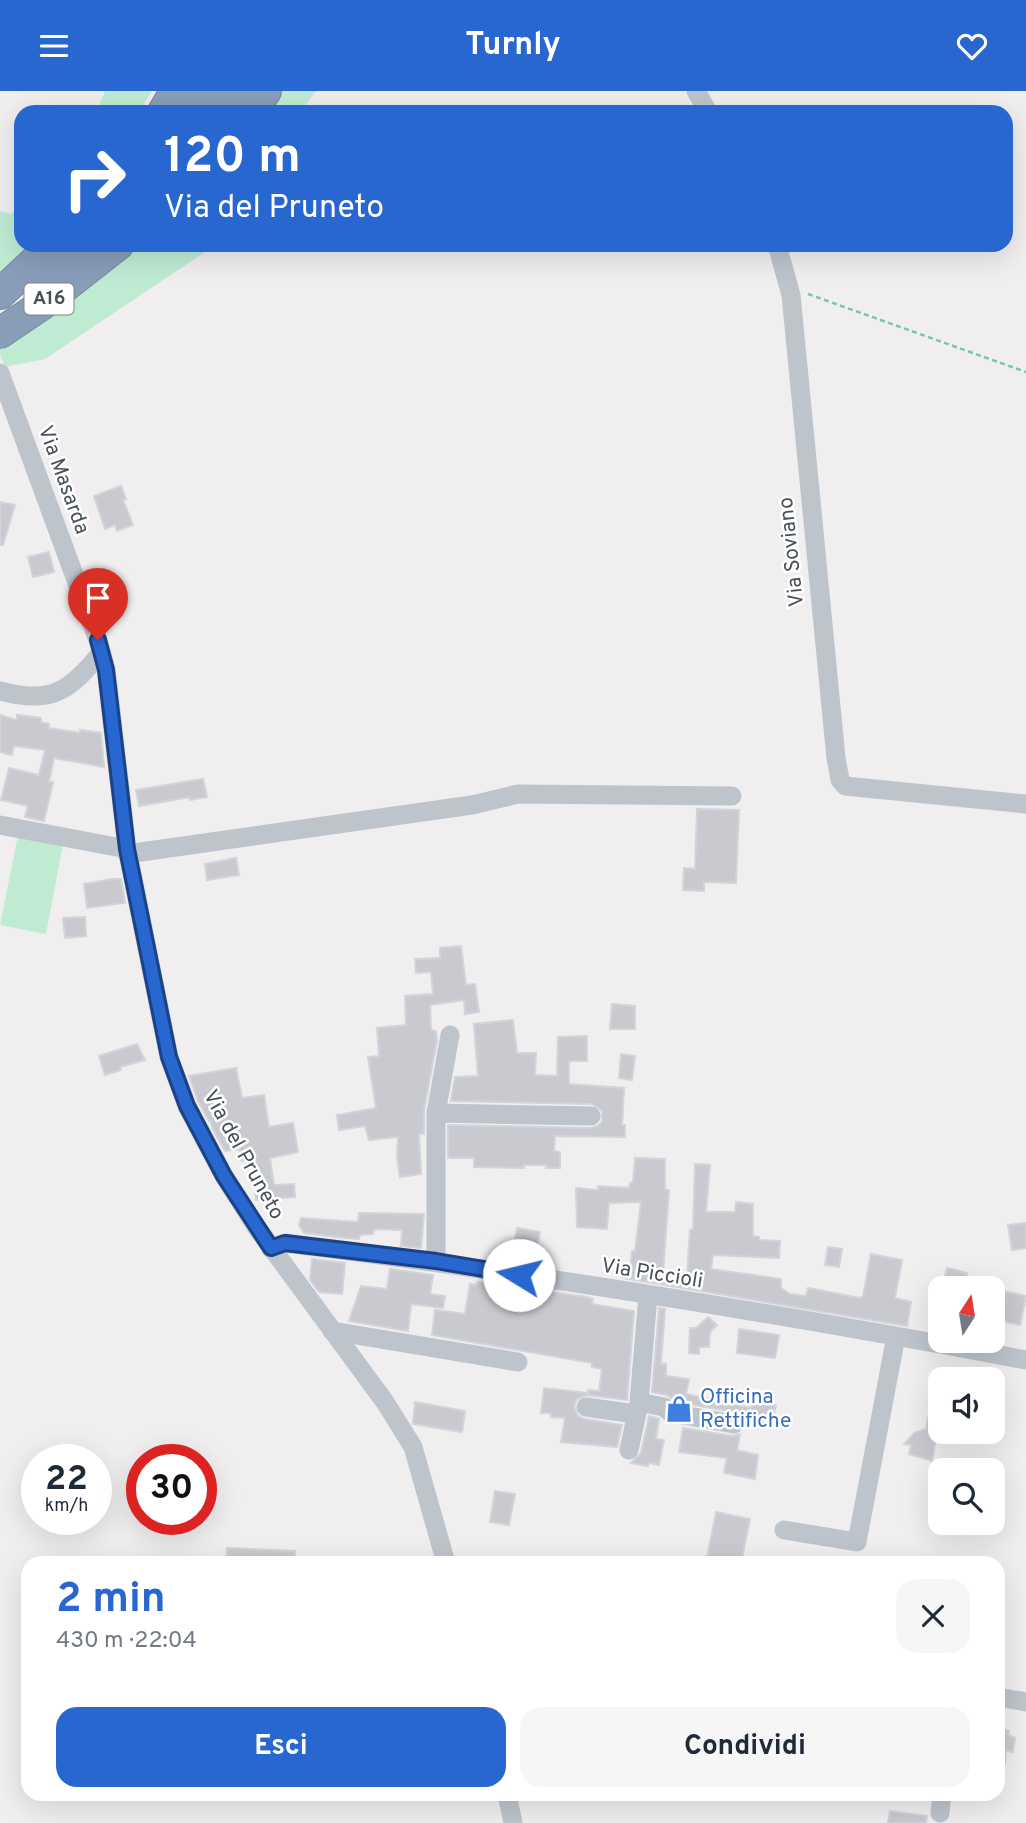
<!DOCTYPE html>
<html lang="it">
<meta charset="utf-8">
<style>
body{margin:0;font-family:Overpass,sans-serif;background:#f6f6f7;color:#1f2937;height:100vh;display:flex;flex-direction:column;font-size:26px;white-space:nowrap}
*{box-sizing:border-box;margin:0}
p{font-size:23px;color:#747a83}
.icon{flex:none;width:38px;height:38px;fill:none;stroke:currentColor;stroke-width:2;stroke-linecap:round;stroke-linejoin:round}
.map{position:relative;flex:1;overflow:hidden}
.side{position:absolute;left:21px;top:1465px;width:984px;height:245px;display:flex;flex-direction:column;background:#fff;border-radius:21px;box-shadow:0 7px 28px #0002}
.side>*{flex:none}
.hud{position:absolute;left:14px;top:14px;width:999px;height:147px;border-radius:21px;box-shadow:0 7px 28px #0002;background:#2866d0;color:#fff;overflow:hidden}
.needle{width:46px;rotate:12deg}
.tools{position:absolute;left:928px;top:1185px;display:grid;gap:14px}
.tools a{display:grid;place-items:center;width:77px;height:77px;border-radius:14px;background:#fff;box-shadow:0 7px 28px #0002;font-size:35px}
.speed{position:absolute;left:21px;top:1353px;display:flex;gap:14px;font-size:35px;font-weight:700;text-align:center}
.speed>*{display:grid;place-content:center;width:91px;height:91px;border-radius:50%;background:#fff;box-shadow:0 7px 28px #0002;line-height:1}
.speed small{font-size:18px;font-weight:400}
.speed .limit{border:10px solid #d22;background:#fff;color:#111}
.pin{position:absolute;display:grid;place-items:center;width:60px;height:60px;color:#fff;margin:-72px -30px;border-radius:50% 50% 50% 0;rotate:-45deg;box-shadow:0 0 7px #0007}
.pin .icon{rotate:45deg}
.me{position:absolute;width:77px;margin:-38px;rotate:279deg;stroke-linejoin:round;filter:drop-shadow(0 0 5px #0008)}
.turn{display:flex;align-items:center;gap:24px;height:147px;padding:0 35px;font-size:32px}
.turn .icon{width:91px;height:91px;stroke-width:2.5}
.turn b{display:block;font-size:49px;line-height:60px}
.round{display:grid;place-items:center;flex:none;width:74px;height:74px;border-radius:21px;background:#f6f6f7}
.summary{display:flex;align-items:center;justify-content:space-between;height:119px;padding:0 35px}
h1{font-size:42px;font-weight:700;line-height:52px;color:#2866d0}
.primary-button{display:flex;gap:14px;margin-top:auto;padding:14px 35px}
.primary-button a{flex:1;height:80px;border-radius:21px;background:#2866d0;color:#fff;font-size:28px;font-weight:700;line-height:80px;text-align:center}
.primary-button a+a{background:#f6f6f7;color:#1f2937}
header{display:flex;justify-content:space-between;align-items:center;height:91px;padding:0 35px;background:#2866d0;color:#fff;font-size:32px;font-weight:700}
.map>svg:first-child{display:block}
.green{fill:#bfebd3}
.building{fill:#c9cad0;stroke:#d2d4d9;stroke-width:2}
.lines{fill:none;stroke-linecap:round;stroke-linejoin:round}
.highway-casing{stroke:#7588a4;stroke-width:32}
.path{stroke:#7ac6a6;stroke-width:2.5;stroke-dasharray:5 3.5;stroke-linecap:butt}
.minor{stroke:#bdc4cc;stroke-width:19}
.highway{stroke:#899db9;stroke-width:30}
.route-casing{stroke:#1a4287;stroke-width:18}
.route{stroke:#2866d0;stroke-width:12}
.labels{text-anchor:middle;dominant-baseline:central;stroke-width:5;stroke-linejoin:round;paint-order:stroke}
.shield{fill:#fff;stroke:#7f848c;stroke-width:2}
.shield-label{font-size:19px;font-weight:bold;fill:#48505a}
.street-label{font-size:21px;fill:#48505a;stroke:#fff}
.shop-label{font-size:21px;fill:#366cbe;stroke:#fff;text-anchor:start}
</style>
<header><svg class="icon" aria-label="menu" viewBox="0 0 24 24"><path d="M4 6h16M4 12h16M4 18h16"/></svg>Turnly<svg class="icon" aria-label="heart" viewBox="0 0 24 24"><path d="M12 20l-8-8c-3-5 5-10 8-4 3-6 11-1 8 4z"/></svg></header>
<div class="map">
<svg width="1026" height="1732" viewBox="0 0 1026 1732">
<rect width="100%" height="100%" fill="#f0eeee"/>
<path class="green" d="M105,0H152L138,21H97Z
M277,0H316L300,21H262Z
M21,112V154H31L0,184V120L12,123Z
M130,154H209L208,159L45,268L5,276L0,264V253Z
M18,744L63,753L46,843L0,834Z"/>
<path class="building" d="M121,395L126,408L123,409L133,434L117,440L115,434L105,438L94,405Z
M0,411L15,414L3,454H0Z
M49,461L54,481L33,486L28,466Z
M0,624L17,629V624L41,627V631L49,633V637L80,642V639L101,642L104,676L54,667L49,691H53L44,730L25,726L28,715L1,709L9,677L39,684L45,659L14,655L12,664L0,661Z
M203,688L207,706L190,709V706L139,715L136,699Z
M697,718L739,719L736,792L704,791V800L683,799L684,777L695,778Z
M236,767L239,784L207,789L205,773Z
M112,788H121L125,812L87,817L84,793Z
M85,826L86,845L65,847L63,827Z
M461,855L466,894L475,893L479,921L465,923L464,909L430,914L431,939L436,940L437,949L424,1020V1043H419L421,1083L400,1086L397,1066L398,1046L369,1049L365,1035L339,1039L337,1024L376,1017L368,966L379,965L377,937L406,934L405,905L433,903L431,881L416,882L415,868L440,867V857Z
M612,913L635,915V938H610Z
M513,929L517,962H536L535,984L557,985L558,946L587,945V970H569V993L624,997L622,1034H625V1046L555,1045L554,1060L560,1061V1077H546V1074H524V1077L474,1076V1067H448V1034L591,1037L597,1035L602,1031V1020L592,1013L451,1010L455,986L478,985L474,933Z
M137,953L145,969L120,976L121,979L105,984L99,965Z
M621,963L635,965L632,989L619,987Z
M236,977L242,1007L264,1004L269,1036L293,1032L298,1061L270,1067L274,1094L294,1093L295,1106L256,1109L255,1098L258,1097L254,1067L242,1070L239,1058L225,1060L212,1037L211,1030H209L198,1010L189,985Z
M635,1067L665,1068V1099H669L663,1182L687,1184L690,1139H693L695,1073L710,1074L706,1121H735L736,1111L753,1113V1145L759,1146V1149L780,1150L779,1167L713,1164L711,1178L781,1188V1197L790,1203L806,1205L808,1197L860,1207L863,1205L871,1163L902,1169L895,1207L911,1211L907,1235L623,1187L624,1177H630L632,1160H635L641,1111L609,1112L607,1138L577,1136L576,1097L598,1099V1095L629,1097L630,1092L633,1091Z
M359,1122L424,1123L421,1157L401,1155L402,1139L374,1138L373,1143L360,1144L359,1148L345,1147L304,1142L299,1134L301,1127L358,1131Z
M1026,1132V1157L1012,1159L1008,1134Z
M517,1137L540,1141L536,1163L513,1159Z
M828,1156L842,1158L839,1176L825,1174Z
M312,1168L345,1172L342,1203L319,1201L310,1189Z
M947,1177L967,1182L965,1193L944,1189Z
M390,1178L433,1184L430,1203L445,1205L443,1217L411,1213L408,1240L349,1230L361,1195L387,1198Z
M477,1191L587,1206L593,1208L592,1213L634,1220L627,1309L587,1304L577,1308L574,1315L578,1325L584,1328L622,1334L617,1356L561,1351L565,1327L551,1326V1322H541L544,1297L588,1302V1299L599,1300L602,1278L592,1276V1272L432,1244L435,1219L465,1223L470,1193L476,1194Z
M992,1198L1026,1205L1020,1234L992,1228Z
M659,1217L665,1218L661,1273H666V1285L689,1288L686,1303L751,1317L753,1310L776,1314L771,1336L746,1331L742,1324L736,1321L676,1311L667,1304L652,1301Z
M708,1226L717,1234L710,1241L709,1256H699V1263L689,1262L690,1237H696Z
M739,1238L779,1244L775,1267L737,1262Z
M415,1311L465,1320L462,1341L413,1333Z
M649,1325L659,1328L656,1348L664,1349L659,1374L649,1372L648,1375L631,1372L641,1362Z
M928,1327L939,1330L932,1370L909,1363L911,1354L904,1353L914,1342L926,1338Z
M683,1337L732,1345L740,1343L737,1359L758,1364L755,1388L724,1382L727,1367L679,1361Z
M495,1400L515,1403L509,1434L490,1431Z
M716,1421L750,1428L741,1472L719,1468L718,1472H706Z
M227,1457L295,1460V1472H226Z
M998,1637L1009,1640L1008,1644L1015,1647L1013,1661L1006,1660L1005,1673H998Z
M890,1720L927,1725L926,1732H888Z"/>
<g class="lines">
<defs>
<path id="highway" d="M163,21L175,0
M192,21L205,0
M221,21L234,0
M252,21L266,0
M39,194L80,154
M0,203L49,157
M0,242L43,213L118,154"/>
</defs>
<use href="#highway" class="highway-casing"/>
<path class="path" d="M808,203L1026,281"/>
<path class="minor" d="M696,0L708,21
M777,154L791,204L836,667L840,689L845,695L1026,713
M0,282L98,549L106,578L127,758L169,966L187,1015L224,1085L257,1137L385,1311L413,1356L446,1472
M0,600C51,614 69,600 101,562
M0,734L127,758
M127,763L472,714L518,703L732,705
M436,1022L591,1025
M271,1158L285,1152C533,1182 780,1223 1026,1269
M436,1170V1022L450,944
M648,1205L639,1311L664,1316L671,1322L734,1333
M332,1240L518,1271
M586,1316L635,1323
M629,1359L639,1312
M784,1439L857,1451L896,1245
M998,1606L1026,1611
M507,1703L513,1732
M940,1722L942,1703"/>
<use href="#highway" class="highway"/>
</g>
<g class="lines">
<defs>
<path id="route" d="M98,549L106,579L127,758L169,966L187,1015L224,1085L271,1157L285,1152L436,1170L519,1184"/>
</defs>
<use href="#route" class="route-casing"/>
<use href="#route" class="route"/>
</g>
<defs>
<symbol id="shop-bare" viewBox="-9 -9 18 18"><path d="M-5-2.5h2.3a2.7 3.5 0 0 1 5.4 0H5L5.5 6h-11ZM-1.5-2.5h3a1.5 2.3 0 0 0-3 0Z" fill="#3f7fe0" stroke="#fff" stroke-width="2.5" paint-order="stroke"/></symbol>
</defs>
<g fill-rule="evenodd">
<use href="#shop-bare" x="660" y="1299" width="38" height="38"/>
</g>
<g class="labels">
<rect class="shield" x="24.5" y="192.5" width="49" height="31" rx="5"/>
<g class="shield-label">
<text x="49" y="208">A16</text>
</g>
<g class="street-label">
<text transform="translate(63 389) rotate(70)">Via Masarda</text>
<text transform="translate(792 461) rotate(-96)">Via Soviano</text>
<text transform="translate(243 1064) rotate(61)">Via del Pruneto</text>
<text transform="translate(652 1183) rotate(9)">Via Piccioli</text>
</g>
<g class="shop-label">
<text x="700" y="1306">Officina<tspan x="700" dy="24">Rettifiche</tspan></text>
</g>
</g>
</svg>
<div class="tools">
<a><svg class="needle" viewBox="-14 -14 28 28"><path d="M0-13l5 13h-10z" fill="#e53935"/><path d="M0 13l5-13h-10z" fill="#747a83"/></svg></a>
<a><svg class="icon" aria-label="sound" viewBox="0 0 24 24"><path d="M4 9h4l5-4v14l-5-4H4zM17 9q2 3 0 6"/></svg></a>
<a><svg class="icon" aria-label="search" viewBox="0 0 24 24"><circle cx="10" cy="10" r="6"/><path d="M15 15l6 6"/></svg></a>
</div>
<div class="speed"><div>22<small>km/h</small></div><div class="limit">30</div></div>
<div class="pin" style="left:98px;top:549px;background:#d93025"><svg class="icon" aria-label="arrive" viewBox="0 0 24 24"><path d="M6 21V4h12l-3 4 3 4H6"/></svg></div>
<svg class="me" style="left:519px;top:1184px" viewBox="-20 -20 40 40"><circle r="19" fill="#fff"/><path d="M0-13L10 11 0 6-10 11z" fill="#2866d0"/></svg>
<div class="hud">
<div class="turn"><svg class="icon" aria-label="right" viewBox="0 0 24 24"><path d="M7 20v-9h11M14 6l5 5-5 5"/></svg><div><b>120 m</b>Via del Pruneto</div></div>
</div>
<section class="side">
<div class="summary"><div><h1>2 min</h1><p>430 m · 22:04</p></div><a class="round"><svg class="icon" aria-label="close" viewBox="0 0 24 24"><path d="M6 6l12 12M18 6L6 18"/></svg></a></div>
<div class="primary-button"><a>Esci</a><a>Condividi</a></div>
</section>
</div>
